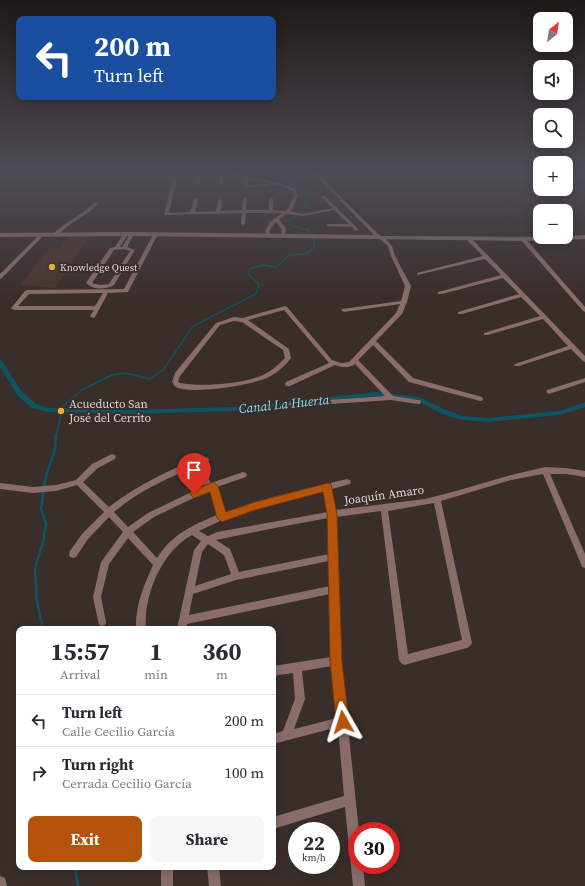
<!DOCTYPE html>
<meta charset="utf-8">
<style>
body{margin:0;font-family:"Source Serif 4",serif;background:#f7f7f7;color:#2b2b33;height:100vh;display:flex;flex-direction:column;font-size:15px;white-space:nowrap}
*{box-sizing:border-box;margin:0}
p{font-size:13px;color:#7c7c81}
.icon{flex:none;width:22px;height:22px;fill:none;stroke:currentColor;stroke-width:2;stroke-linecap:round;stroke-linejoin:round}
.map{position:relative;flex:1;overflow:hidden}
.sheet{position:absolute;left:16px;top:626px;width:260px;height:244px;display:flex;flex-direction:column;background:#fff;border-radius:8px;box-shadow:0 2px 10px #0003}
.sheet>*{flex:none}
.hud{position:absolute;left:16px;top:16px;width:260px;height:84px;border-radius:8px;box-shadow:0 2px 10px #0003;background:#1a4fa0;color:#fff;overflow:hidden}
.needle{width:26px;rotate:30deg}
.controls{position:absolute;left:533px;top:12px;display:grid;gap:8px}
.controls a{display:grid;place-items:center;width:40px;height:40px;border-radius:8px;background:#fff;box-shadow:0 2px 10px #0003;font-size:20px}
.speed{position:absolute;left:288px;top:822px;display:flex;gap:8px;font-size:20px;font-weight:700;text-align:center}
.speed>*{display:grid;place-content:center;width:52px;height:52px;border-radius:50%;background:#fff;box-shadow:0 2px 10px #0003;line-height:1}
.speed small{font-size:10px;font-weight:400}
.speed .limit{border:6px solid #d22;background:#fff;color:#111}
.pin{position:absolute;display:grid;place-items:center;width:34px;height:34px;color:#fff;margin:-41px -17px;border-radius:50% 50% 50% 0;rotate:-45deg;box-shadow:0 0 4px #0007}
.pin .icon{rotate:45deg}
.me{position:absolute;width:44px;margin:-22px;rotate:354deg;stroke-linejoin:round;filter:drop-shadow(0 0 3px #0008)}
.turn{display:flex;align-items:center;gap:14px;height:84px;padding:0 12px;font-size:18px}
.turn .icon{width:52px;height:52px;stroke-width:2.5}
.turn b{display:block;font-size:28px;line-height:34px}
.eta{display:flex;justify-content:space-evenly;align-items:center;height:68px;text-align:center}
.eta b{font-size:24px;font-weight:700;line-height:28px}
.action{display:flex;gap:8px;margin-top:auto;padding:8px 12px}
.action a{flex:1;height:46px;border-radius:8px;background:#b45309;color:#fff;font-size:16px;font-weight:700;line-height:46px;text-align:center}
.action a+a{background:#f7f7f7;color:#2b2b33}
ul{padding:0;list-style:none}
li{display:flex;align-items:center;gap:12px;height:52px;padding:0 12px;border-top:1px solid #e1e1e2}
li div{flex:1}
li b{display:block;font-size:15px}
li em{font-style:normal}
.map>svg:first-child{display:block}
.built{fill:#48362f}
.lines{fill:none;stroke-linecap:round;stroke-linejoin:round}
.stream-far2{stroke:#0f5462;stroke-width:1.5}
.stream-far1{stroke:#0f5462;stroke-width:2.5}
.stream{stroke:#0f5462;stroke-width:3}
.canal{fill:#0f5462;fill-rule:evenodd}
.minor{fill:#8a6c6a;fill-rule:evenodd}
.tertiary{fill:#8a6c6a;fill-rule:evenodd}
.route{fill:#b45309;stroke:#753606}
.poi-dot{fill:#e9ab38;stroke:#392e2a;stroke-width:1.5}
.labels{text-anchor:middle;dominant-baseline:central;stroke-width:4;stroke-linejoin:round;paint-order:stroke}
.far-poi-label{font-size:10px;fill:#dcd5d2;stroke:#392e2a;text-anchor:start}
.poi-label{font-size:12px;fill:#dcd5d2;stroke:#392e2a;text-anchor:start}
.street-label{font-size:12px;fill:#dcd5d2;stroke:#392e2a}
.water-label{font-size:13px;font-style:italic;fill:#85dff7;stroke:#392e2a}
</style>
<div class="map">
<svg width="585" height="886" viewBox="0 0 585 886">
<rect width="100%" height="100%" fill="#392e2a"/>
<path class="built" d="M70,235L90,236L55,288L20,285L49,248H60Z"/>
<g class="lines">
<path class="stream-far2" d="M571,174L585,180
M56,436L63,406L82,390L112,375L125,373L150,379L163,370L193,326L256,294L259,284L249,275L250,269L263,265L276,267L289,255L307,254L314,247V240L308,230L292,226L289,221L304,209L308,194L288,181L251,174"/>
<path class="stream-far1" d="M43,629L37,602L35,568L43,542L46,524L41,509L46,476L55,449L56,435"/>
<path class="stream" d="M75,867L78,886"/>
<path class="canal" d="M0,360L2,361L22,392L36,404L49,408L129,410L234,407L377,392L419,397L446,410L462,416L488,418L560,411L585,402V407L560,415L488,422L462,420L442,414L418,401L377,396L234,411L129,414L49,412L32,408L18,396L0,367Z"/>
<path class="minor" d="M174,174H178L169,213L190,212L194,199L196,198L198,199L195,212L216,211L218,200L220,199L222,200L221,211L242,210L243,198L245,197L247,198L246,210H269V199L271,198L273,199V210L285,211L289,207L294,195L292,191L281,186L248,179L247,185L269,184L271,185L269,186L244,187V178L230,174H236L283,184L295,189L298,195L293,208L290,211L303,214L332,208L320,196L324,195L359,230L355,231L352,227L326,226V225L328,224H349L334,210L303,216L287,214L279,219L286,229L285,236L283,237L281,236L282,229L276,222L269,231L271,236V237H267L265,231L270,222L282,213H246L245,224L243,225L241,224L242,213L164,215Z
M197,174H201L199,185L197,186L195,185Z
M220,174H224L223,184L221,185L219,184Z
M299,174H303L304,175L302,176Z
M95,202L99,203C87,216 70,222 58,235H54V233C67,221 83,214 95,202Z
M41,233L45,234L2,278L0,279V274Z
M124,233L128,234L120,247H122L130,234L132,233L134,234L127,247L135,250L114,285C106,290 93,290 86,283L110,248L115,247ZM124,249L130,251L109,284L100,285L92,283L114,250Z
M154,233L158,234L128,292L108,293L95,317L93,318L90,316L94,310H14L11,308L25,291L27,290L124,289ZM103,293L95,306H18L29,294Z
M380,237H384L392,246L395,256L411,286L407,302L402,314L376,341L413,378L482,397L483,399L482,401H480L409,382L373,345L358,360L393,396L418,400H420L421,402L420,404H418L391,400L285,407L284,405L285,403H287L385,396L355,364C350,368 341,368 335,365L290,386H286L285,384L286,382L329,363L284,310L248,320L289,349L291,358C285,366 277,373 267,378C252,385 190,395 176,387C174,386 173,383 172,382L175,373L216,323L234,317L243,318L285,306L287,307L332,360L341,363L349,362L396,313L400,304L344,312L341,310L342,309L401,301L405,286L391,256L388,246L380,239ZM234,321L242,322L283,350L285,358C279,364 272,371 263,375C244,384 201,387 180,383L178,382L180,376L220,325Z
M467,238H471L585,356V362L583,361L571,349L519,366H515L514,365L515,364L568,346L543,319L488,335H484V333L540,316L521,297L462,314H458V312L519,294L503,278L442,294H438V292L501,275L485,259L417,275V273L483,256L467,240Z
M521,238H525L585,307V312L583,311L521,240Z
M585,378V382L549,394L546,392L547,390Z
M112,454L115,455L116,457L115,459L98,468L83,482L109,507C137,485 172,468 205,457L208,458L209,460L208,462L198,466L204,471L211,483L243,472L246,473L247,475L246,477L217,487L224,512L280,495L347,479L350,480L351,482L350,484L332,489L335,510L425,499L456,491L511,475L545,467L566,468L585,471V477L566,474H550L585,554V568L582,567L581,564L543,474L511,480L441,501L472,643L470,646L467,648L404,665L401,663L399,660L381,511L336,517L341,661L359,831H357V865H363L365,886H353L345,807L273,829V817L344,796L338,727L273,744V734L283,731L295,699L293,673L273,676V666L331,657L330,594L187,624V629H177L194,550L201,541L192,535C162,551 143,596 146,629H136C135,606 144,585 153,565L128,538L109,564L101,597L106,622L105,625L102,626L99,625L93,597L101,562L123,532L109,517L88,539L76,557L73,558L70,557L69,554L70,551L82,534L104,512L77,485L56,491L33,493L0,489V483L33,487L56,485L76,480L92,464ZM192,468L198,475L204,486L148,513L128,527L114,512C136,493 165,479 192,468ZM210,490L217,515C193,525 172,534 157,558L133,532L154,517ZM325,490L328,512L217,532L208,536L199,531L220,521L225,520L226,519C257,506 292,498 325,490ZM434,503L462,640L408,654L388,511ZM328,518L329,554L239,572L230,549L216,540L275,528ZM208,544L224,555L231,574L195,586L202,552ZM329,561L330,586L189,615L193,594L236,580ZM332,666L337,718L294,729L305,699L302,671Z
M161,867H173V886H161Z
M207,867H219L221,886H209Z"/>
<path class="tertiary" d="M314,174H318L377,233L382,236L566,237V236L585,235V239L523,241L134,236L0,237V233L134,232L374,235Z
M0,876L5,878L7,886H0Z"/>
</g>
<linearGradient id="sky" x2="0" y2="1"><stop stop-color="#1f1917"/><stop offset="0.58" stop-color="#4e4c55"/><stop offset="1" stop-color="#4e4c55" stop-opacity="0"/></linearGradient>
<rect width="585" height="298" fill="url(#sky)"/>
<path class="route" d="M213,482L218,486L226,512L255,502L328,483L331,484L337,514L342,661L349,722L347,726L343,728L338,726L336,722L330,661L327,514L323,492L255,510L222,522L217,518L210,492L194,498L190,494L191,491Z"/>
<g class="poi-dot">
<circle cx="52" cy="267" r="4"/>
<circle cx="61" cy="411" r="4"/>
</g>
<g class="labels">
<g class="far-poi-label">
<text x="60" y="267">Knowledge Quest</text>
</g>
<g class="poi-label">
<text x="69" y="404">Acueducto San<tspan x="69" dy="14">José del Cerrito</tspan></text>
</g>
<g class="street-label">
<text transform="translate(384 495) rotate(-8)">Joaquín Amaro</text>
</g>
<g class="water-label">
<text transform="translate(284 404) rotate(-6)">Canal La Huerta</text>
</g>
</g>
</svg>
<div class="controls">
<a><svg class="needle" viewBox="-14 -14 28 28"><path d="M0-13l5 13h-10z" fill="#e53935"/><path d="M0 13l5-13h-10z" fill="#7c7c81"/></svg></a>
<a><svg class="icon" aria-label="sound" viewBox="0 0 24 24"><path d="M4 9h4l5-4v14l-5-4H4zM17 9q2 3 0 6"/></svg></a>
<a><svg class="icon" aria-label="search" viewBox="0 0 24 24"><circle cx="10" cy="10" r="6"/><path d="M15 15l6 6"/></svg></a>
<a>+</a>
<a>−</a>
</div>
<div class="speed"><div>22<small>km/h</small></div><div class="limit">30</div></div>
<div class="pin" style="left:194px;top:494px;background:#d93025"><svg class="icon" aria-label="arrive" viewBox="0 0 24 24"><path d="M6 21V4h12l-3 4 3 4H6"/></svg></div>
<svg class="me" style="left:343px;top:722px" viewBox="-20 -20 40 40"><path d="M0-17L14 15 0 8-14 15z" fill="#b45309" stroke="#fff" stroke-width="4"/></svg>
<div class="hud">
<div class="turn"><svg class="icon" aria-label="left" viewBox="0 0 24 24"><path d="M17 20v-9H6M10 6l-5 5 5 5"/></svg><div><b>200 m</b>Turn left</div></div>
</div>
<section class="sheet">
<div class="eta">
<div><b>15:57</b><p>Arrival</p></div>
<div><b>1</b><p>min</p></div>
<div><b>360</b><p>m</p></div>
</div>
<ul>
<li><svg class="icon" aria-label="left" viewBox="0 0 24 24"><path d="M17 20v-9H6M10 6l-5 5 5 5"/></svg><div><b>Turn left</b><p>Calle Cecilio García</p></div><em>200 m</em></li>
<li><svg class="icon" aria-label="right" viewBox="0 0 24 24"><path d="M7 20v-9h11M14 6l5 5-5 5"/></svg><div><b>Turn right</b><p>Cerrada Cecilio García</p></div><em>100 m</em></li>
</ul>
<div class="action"><a>Exit</a><a>Share</a></div>
</section>
</div>
